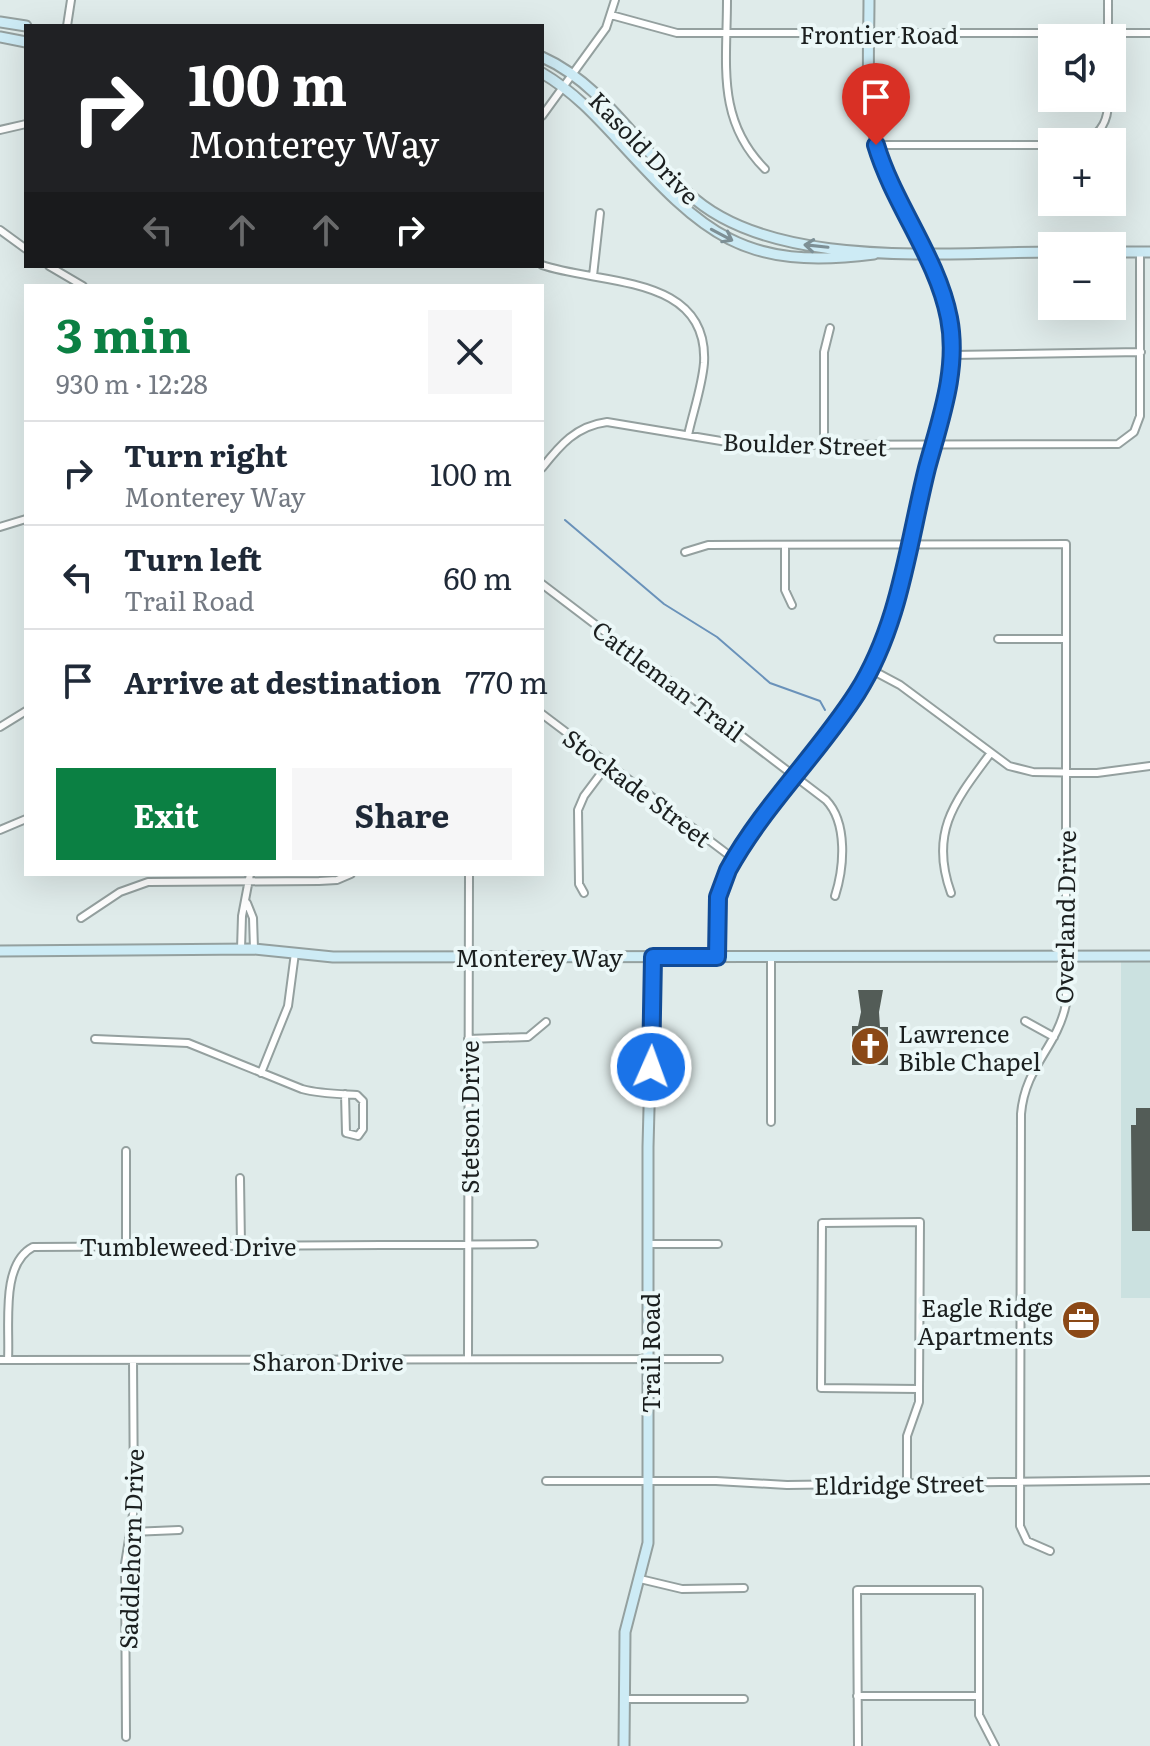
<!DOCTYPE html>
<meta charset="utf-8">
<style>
body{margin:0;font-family:Literata,serif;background:#f6f6f7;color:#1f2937;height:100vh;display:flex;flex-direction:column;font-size:30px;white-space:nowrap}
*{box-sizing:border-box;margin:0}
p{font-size:26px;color:#747a83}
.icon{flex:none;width:44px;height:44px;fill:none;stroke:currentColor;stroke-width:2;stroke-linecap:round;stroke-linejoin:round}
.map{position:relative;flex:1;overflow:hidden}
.drawer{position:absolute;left:24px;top:284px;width:520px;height:592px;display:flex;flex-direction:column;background:#fff;border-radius:0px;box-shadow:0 8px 32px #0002}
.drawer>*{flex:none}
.banner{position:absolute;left:24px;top:24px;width:520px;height:244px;border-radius:0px;box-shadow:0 8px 32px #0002;background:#202124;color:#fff;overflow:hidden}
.fabs{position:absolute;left:1038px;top:24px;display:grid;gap:16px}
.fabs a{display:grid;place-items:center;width:88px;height:88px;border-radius:0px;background:#fff;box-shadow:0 8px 32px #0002;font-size:40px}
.pin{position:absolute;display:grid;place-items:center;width:68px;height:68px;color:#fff;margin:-82px -34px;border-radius:50% 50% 50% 0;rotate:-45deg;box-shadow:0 0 8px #0007}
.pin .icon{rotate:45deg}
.me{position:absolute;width:88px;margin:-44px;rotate:2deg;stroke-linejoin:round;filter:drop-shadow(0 0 6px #0008)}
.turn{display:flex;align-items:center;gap:28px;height:168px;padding:0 32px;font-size:36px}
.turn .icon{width:104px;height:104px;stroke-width:2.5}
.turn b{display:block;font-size:56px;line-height:68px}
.lanes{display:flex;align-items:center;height:76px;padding:0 32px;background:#0003;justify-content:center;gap:40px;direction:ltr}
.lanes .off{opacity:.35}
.round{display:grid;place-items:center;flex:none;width:84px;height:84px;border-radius:0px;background:#f6f6f7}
.head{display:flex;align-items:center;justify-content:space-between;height:136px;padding:0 32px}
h1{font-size:48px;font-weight:700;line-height:60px;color:#0b8043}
.primary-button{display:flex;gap:16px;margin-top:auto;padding:16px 32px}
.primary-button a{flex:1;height:92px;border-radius:0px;background:#0b8043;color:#fff;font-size:32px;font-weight:700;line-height:92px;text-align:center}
.primary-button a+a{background:#f6f6f7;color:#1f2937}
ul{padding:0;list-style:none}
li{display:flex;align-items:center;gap:24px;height:104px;padding:0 32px;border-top:2px solid #e0e1e3}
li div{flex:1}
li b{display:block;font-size:30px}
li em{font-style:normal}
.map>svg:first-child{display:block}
.built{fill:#cbe1e0}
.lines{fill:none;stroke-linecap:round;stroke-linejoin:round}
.stream{stroke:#6a92ba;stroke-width:2}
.building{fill:#535c57}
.street-casing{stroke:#94a09f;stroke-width:10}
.secondary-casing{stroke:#94a09f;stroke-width:13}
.street{stroke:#fff;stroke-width:6}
.secondary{stroke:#cdebf5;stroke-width:9}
.oneway{stroke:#7d8f95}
.route-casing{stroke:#114b97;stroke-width:20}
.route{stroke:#1a73e8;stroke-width:14}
.labels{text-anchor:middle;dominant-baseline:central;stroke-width:8;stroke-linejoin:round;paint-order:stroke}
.street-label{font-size:24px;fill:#1b1f1f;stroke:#ecf8f8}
.poi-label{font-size:24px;fill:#1b1f1f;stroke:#ecf8f8;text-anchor:start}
</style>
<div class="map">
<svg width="1150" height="1746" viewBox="0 0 1150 1746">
<rect width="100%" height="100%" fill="#dfebea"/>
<path class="built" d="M1121,962H1150V1298H1121Z"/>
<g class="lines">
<path class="stream" d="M565,520L664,604L717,637L770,683L820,701L825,710"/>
</g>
<path class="building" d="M858,990H883L879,1012L880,1027H888V1065H852V1026H858L861,1012Z
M1136,1108H1150V1231H1132L1131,1125H1136Z"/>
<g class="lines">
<defs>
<path id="street" d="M727,0C727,64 716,120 765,169
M1108,0V38
M611,15L677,33H1150
M67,26L71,0
M542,116L606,28L615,0
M0,130L26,124
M1084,142C1103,133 1109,118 1108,98
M876,145H1052
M0,230L26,249
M542,265C600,285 709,274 704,363C702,387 693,412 688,435
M49,266L83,286
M593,276L600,213
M952,355L1141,352
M824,445V352L830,328
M542,468C560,445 576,426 607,422L745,445L1118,444L1134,432L1140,416V252
M0,527L26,519
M785,546V590L792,605
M685,552L708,545L1066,544V1004C1057,1048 1025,1066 1021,1114L1020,1526L1027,1541L1050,1551
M542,584L826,800C848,823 844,868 835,896
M998,639H1066
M870,669L900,685L1009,766L1033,772L1097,773L1150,766
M542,714L734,859
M0,727L26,711
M0,830L26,819
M584,893L579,884L578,810L584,796L608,764
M951,893C929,832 955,801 990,754
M247,903L253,918L254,949
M81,918L120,892L148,882L319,881L337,880L351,874
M241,949L242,916L250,874
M771,957V1122
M1025,1021L1054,1037
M95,1039L188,1043L302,1089C320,1094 338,1094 357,1095L363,1101V1129L358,1136L346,1133L345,1094
M468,1039L528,1037L546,1022
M261,1073L288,1006L295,953
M126,1151V1245
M240,1178L241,1245
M649,1244H718
M468,1359L469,874
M0,1360L719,1359
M8,1360C10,1326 0,1264 33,1247L534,1244
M546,1481H716L787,1485L1150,1480
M907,1485V1436L919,1402V1389L920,1222L822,1223L821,1388L919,1389
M131,1532L179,1530
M640,1579L682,1589L744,1588
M857,1696H979
M624,1699H744
M126,1737L125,1564L134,1508L133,1360
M858,1746L857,1590H979V1715L995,1746"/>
<path id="secondary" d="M0,22L26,26
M0,37L26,42
M542,57C603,84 640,149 688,193C770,271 945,252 1052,252
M542,73C573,91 596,116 620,142C704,234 743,271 874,254
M1112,252H1150
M0,951L254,949L333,957L1150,956
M717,957L718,897L729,867C771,798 832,741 870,669C903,606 910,534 928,466C940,418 959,367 949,317C937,262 899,216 881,162C864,110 869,54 869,0
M624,1746L625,1632L648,1543V1147L653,957"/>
</defs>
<use href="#street" class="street-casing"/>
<use href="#secondary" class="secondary-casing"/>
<use href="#street" class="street"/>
<use href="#secondary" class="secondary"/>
</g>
<defs><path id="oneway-shaft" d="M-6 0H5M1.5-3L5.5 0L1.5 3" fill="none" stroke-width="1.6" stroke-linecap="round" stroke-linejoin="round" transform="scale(2)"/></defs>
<g class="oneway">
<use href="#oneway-shaft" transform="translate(722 235) rotate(28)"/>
<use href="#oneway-shaft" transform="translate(816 246) rotate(-174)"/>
</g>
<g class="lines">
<defs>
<path id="route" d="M651,1067L653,957H717L718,897L728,870C763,806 818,754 857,693C900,625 908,544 927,468C940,420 959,369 949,318C937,257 894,205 876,145"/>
</defs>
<use href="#route" class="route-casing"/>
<use href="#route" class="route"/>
</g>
<defs>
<symbol id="church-disc" viewBox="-11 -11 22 22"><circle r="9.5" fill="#8b4917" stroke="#ecf8f8"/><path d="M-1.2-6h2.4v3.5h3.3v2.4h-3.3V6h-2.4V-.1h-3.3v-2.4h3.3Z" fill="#fff"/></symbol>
<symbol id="office-disc" viewBox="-11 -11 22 22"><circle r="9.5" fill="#8b4917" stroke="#ecf8f8"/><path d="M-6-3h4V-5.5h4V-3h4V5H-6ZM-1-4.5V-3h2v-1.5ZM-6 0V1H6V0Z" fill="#fff"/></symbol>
</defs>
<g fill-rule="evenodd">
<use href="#church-disc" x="848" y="1024" width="44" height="44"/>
<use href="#office-disc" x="1059" y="1298" width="44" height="44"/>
</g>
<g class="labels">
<g class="street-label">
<text x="879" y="33">Frontier Road</text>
<text transform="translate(645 147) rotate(46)">Kasold Drive</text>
<text transform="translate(805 443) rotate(2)">Boulder Street</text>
<text transform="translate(669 680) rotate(37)">Cattleman Trail</text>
<text transform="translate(638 787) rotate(37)">Stockade Street</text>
<text transform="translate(1064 917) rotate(-89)">Overland Drive</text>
<text x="539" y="956">Monterey Way</text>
<text transform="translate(468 1117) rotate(-90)">Stetson Drive</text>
<text x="188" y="1245">Tumbleweed Drive</text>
<text transform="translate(649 1353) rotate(-90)">Trail Road</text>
<text x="328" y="1360">Sharon Drive</text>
<text transform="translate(899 1483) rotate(-1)">Eldridge Street</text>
<text transform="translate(130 1549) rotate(-88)">Saddlehorn Drive</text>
</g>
<g class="poi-label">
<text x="898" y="1032">Lawrence<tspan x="898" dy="28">Bible Chapel</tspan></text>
<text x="1053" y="1306" text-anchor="end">Eagle Ridge<tspan x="1053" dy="28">Apartments</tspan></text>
</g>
</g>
</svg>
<div class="fabs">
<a><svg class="icon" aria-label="sound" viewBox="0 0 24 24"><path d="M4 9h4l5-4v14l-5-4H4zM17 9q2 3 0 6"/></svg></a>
<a>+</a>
<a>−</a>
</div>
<div class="pin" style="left:876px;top:145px;background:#d93025"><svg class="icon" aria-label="arrive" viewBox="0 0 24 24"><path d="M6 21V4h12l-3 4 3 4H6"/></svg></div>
<svg class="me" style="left:651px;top:1067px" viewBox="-20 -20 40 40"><circle r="17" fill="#1a73e8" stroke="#fff" stroke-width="3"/><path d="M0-11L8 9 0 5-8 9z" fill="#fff"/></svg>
<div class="banner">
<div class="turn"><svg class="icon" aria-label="right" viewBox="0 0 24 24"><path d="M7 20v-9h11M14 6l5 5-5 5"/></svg><div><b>100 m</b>Monterey Way</div></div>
<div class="lanes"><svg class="icon off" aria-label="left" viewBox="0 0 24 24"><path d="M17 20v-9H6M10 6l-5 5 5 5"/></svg><svg class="icon off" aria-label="ahead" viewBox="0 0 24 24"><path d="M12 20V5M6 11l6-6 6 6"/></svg><svg class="icon off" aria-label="ahead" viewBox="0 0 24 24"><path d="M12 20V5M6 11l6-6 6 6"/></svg><svg class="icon" aria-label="right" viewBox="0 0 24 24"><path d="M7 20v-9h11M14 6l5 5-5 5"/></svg></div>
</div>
<section class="drawer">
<div class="head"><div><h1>3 min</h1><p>930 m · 12:28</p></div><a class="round"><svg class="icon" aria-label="close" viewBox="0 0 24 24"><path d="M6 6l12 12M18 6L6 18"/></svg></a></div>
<ul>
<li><svg class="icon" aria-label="right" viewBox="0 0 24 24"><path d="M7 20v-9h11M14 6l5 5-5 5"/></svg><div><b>Turn right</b><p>Monterey Way</p></div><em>100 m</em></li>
<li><svg class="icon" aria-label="left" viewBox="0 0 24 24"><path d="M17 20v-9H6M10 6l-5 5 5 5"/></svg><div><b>Turn left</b><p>Trail Road</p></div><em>60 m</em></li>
<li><svg class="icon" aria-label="arrive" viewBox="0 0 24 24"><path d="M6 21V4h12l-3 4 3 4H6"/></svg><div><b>Arrive at destination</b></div><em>770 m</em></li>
</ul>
<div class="primary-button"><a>Exit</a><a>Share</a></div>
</section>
</div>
